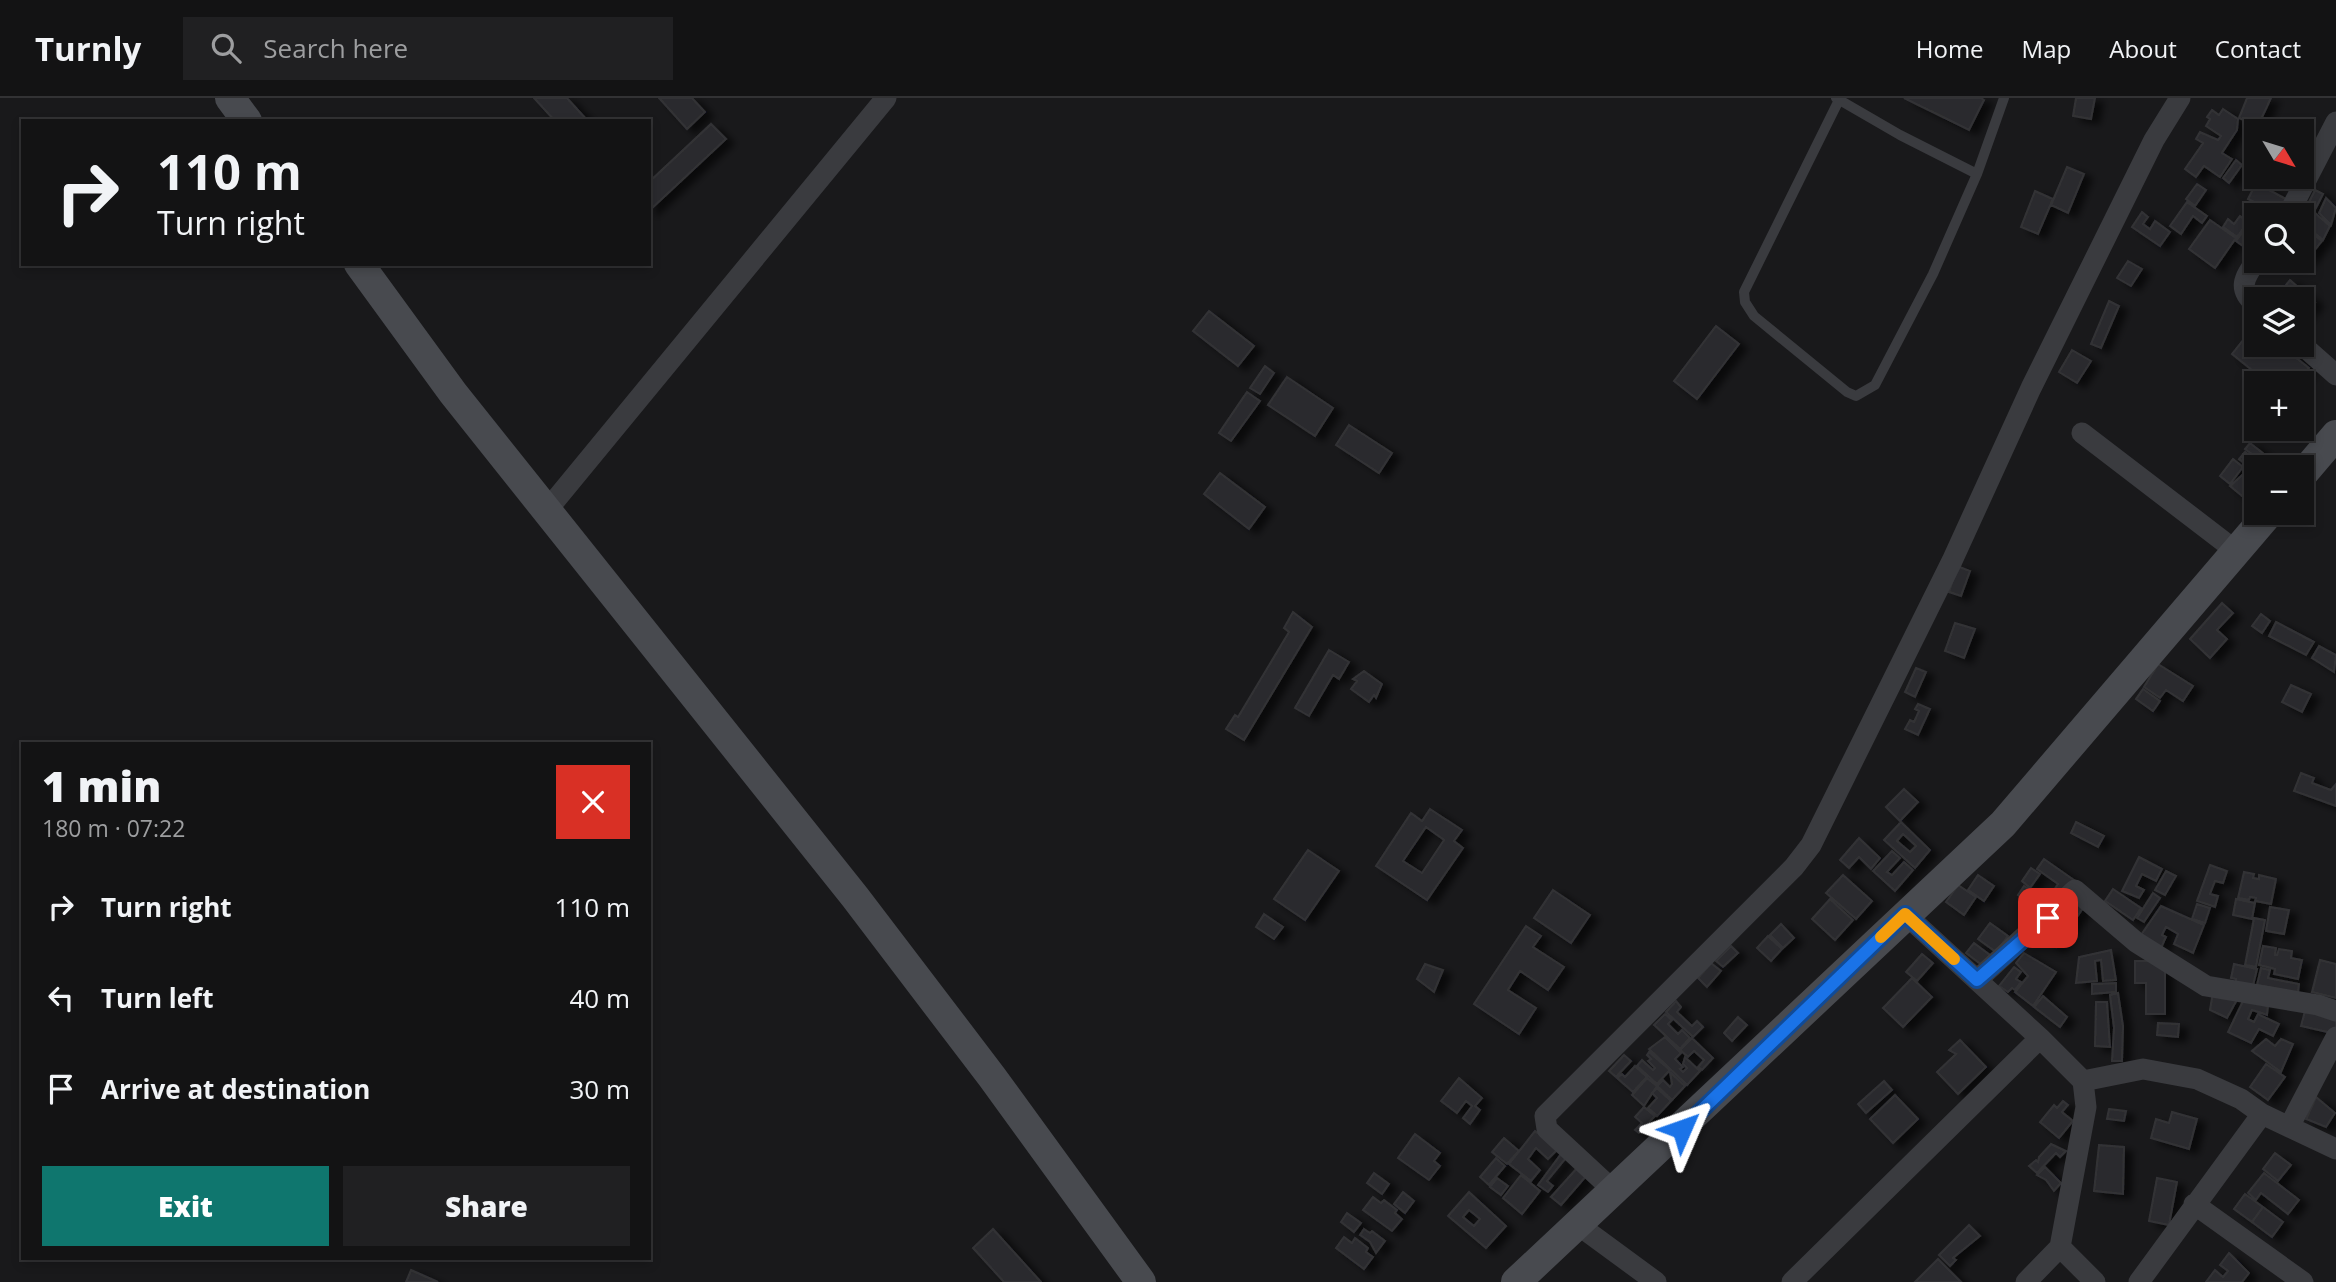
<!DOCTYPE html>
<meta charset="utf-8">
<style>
body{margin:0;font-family:"Open Sans",sans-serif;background:#202022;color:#f1f3f6;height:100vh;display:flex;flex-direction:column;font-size:26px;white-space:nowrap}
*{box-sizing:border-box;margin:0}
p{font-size:23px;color:#9d9ea0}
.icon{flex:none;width:38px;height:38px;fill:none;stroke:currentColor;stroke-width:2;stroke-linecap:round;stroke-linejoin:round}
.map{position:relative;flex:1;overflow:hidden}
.details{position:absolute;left:21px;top:644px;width:630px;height:518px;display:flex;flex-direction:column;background:#131314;border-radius:0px;box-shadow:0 4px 10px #0003,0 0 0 2px #323234}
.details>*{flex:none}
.banner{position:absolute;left:21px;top:21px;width:630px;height:147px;border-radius:0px;box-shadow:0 4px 10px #0003,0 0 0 2px #323234;background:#131314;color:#f1f3f6;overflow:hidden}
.needle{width:46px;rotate:128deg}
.fabs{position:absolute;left:2244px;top:21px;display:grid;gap:14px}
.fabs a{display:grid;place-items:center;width:70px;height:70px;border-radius:0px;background:#131314;box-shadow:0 4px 10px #0003,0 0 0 2px #323234;font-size:35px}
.pin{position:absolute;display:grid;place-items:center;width:60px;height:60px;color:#fff;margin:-30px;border-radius:14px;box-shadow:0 4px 10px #0006}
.me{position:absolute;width:77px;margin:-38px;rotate:47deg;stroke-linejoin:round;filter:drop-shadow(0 0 5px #0008)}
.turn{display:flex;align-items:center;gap:24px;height:147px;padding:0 21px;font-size:32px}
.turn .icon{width:91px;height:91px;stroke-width:2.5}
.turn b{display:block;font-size:49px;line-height:60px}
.round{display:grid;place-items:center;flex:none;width:74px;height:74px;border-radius:0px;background:#202022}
.head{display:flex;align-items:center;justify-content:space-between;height:119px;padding:0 21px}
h1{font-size:42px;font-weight:800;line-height:52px}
.primary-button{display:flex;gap:14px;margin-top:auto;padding:14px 21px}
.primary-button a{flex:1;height:80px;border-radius:0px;background:#0f766e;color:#fff;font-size:28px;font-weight:800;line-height:80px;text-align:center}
.primary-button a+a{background:#202022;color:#f1f3f6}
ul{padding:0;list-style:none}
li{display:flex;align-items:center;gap:21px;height:91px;padding:0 21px}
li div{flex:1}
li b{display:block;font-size:26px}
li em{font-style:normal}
header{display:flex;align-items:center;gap:42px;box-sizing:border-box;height:98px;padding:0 35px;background:#131314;border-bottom:2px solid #323234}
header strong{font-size:33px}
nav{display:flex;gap:38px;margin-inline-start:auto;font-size:24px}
.search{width:490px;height:63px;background:#202022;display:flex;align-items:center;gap:18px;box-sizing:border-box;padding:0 24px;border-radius:0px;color:#9d9ea0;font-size:26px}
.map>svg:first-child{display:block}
.building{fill:#2c2c2e;stroke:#333336;stroke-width:2;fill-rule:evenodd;filter:url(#shadow)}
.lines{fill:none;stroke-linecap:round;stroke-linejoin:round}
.lane{stroke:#3a3b3f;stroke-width:10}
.street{stroke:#3a3b3f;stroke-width:21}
.secondary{stroke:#484a4f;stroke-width:30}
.route-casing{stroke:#114b97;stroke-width:18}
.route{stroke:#1a73e8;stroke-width:12}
.slow{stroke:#f59e0b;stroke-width:12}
</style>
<header>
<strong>Turnly</strong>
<div class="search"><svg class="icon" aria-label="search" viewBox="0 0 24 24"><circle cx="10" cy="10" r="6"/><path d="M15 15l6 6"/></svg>Search here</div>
<nav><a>Home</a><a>Map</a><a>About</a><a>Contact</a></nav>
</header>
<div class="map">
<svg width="2336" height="1184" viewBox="0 0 2336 1184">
<defs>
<filter id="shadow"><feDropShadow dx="8" dy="4.5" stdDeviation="3.5" flood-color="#0009"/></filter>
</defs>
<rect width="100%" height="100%" fill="#19191b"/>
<path class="building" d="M534,0H567L588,23H555Z
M659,0H692L705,14L687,31Z
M1904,0H1981L1984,2L1969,32Z
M2076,0H2095L2091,21L2073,18Z
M2247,0H2271L2258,28L2239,20Z
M2223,11L2238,21L2237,32L2222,55L2232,61L2220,79L2204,68L2196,79L2185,71L2203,45L2196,41L2200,34L2218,42L2221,38L2206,28L2210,21L2207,19L2212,12L2219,17Z
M711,26L726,41L649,113V84Z
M2236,62L2242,67L2229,85L2223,80Z
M2067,69L2084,76L2068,115L2051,107Z
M2256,85L2290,103L2280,117L2248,101Z
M2197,86L2206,92L2195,108L2186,101Z
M2315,92L2323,96L2316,110L2308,106Z
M2035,93L2053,101L2038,136L2021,129Z
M2326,100L2336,110L2331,127L2319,115Z
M2187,104L2207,118L2202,125L2193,118L2181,136L2170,128Z
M2307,108L2330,128L2323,142L2313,134V126L2310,124L2306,128L2301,124Z
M2142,114L2148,119L2143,126L2150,131L2155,123L2170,134L2160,148L2132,129Z
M2240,118L2248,124L2237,139L2223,129L2228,121L2234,126Z
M2210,122L2236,140L2215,170L2189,151Z
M2250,124L2256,129L2254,156L2236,143Z
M2301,126L2322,143L2306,163L2301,160Z
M2128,163L2142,171L2131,188L2117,180Z
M2290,182L2315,204L2302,219L2301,201H2281L2277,198Z
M2109,203L2119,208L2101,250L2091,246Z
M1209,213L1254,248L1238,268L1193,233Z
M2255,227L2256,247H2280L2309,270L2297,285H2268L2232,256Z
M1716,228L1739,246L1697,301L1674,283Z
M2072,252L2091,263L2077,285L2059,274Z
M1265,268L1274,275L1260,296L1250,290Z
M1287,279L1333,310L1315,338L1268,307Z
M1247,294L1260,303L1231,343L1219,335Z
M1349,327L1392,355L1379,375L1336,347Z
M2250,345L2273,363L2269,369H2256V391L2247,402L2230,388L2250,370L2239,361L2245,354L2259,365L2261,363L2245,351Z
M2233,361L2243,369L2230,386L2220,378Z
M1220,375L1265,409L1249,431L1204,396Z
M1957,468L1970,473L1961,498L1949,494Z
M2222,505L2233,515L2217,532L2227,541L2210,560L2190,541Z
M1293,514L1312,529L1244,642L1226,631L1235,617L1238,619L1289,534L1284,530Z
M2261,516L2270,523L2262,535L2252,528Z
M2276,524L2314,544L2306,557L2269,538Z
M1955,525L1975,531L1964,560L1945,553Z
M2319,548L2336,557L2334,574L2312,560Z
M1329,552L1349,564L1339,581L1333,577L1309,618L1295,610Z
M2158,566L2193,588L2183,603L2166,592L2160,600L2144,589Z
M1916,570L1926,574L1915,599L1905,594Z
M1364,573L1382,586L1376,600L1374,597L1369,604L1351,591L1357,583L1353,581Z
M2291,587L2311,596L2302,614L2282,604Z
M2143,591L2160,603L2153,613L2136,601Z
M1918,606L1930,611L1918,637L1905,631L1910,622L1914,624L1919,613L1915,611Z
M2301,675L2314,680L2312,685L2331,692L2336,686V708L2294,693Z
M1904,691L1918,704L1900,723L1886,709Z
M1430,711L1462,732L1454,743L1463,750L1427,802L1376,768L1411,715L1422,723ZM1426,729L1444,742L1422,775L1403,763Z
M1901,724L1930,752L1915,770L1884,742ZM1903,736L1916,748L1910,754L1897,743Z
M2076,724L2104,738L2098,749L2071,735Z
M1859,740L1880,760L1871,771L1859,759L1849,770L1840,762Z
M1308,752L1339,773L1305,822L1274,801Z
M1892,753L1900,760L1887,774L1892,777L1904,764L1913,772L1895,793L1873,773Z
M2139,759L2162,771L2156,783L2142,776L2136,788L2144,792L2139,800L2122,793Z
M2044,761L2074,782L2041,811L2058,786L2037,771Z
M2210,767L2227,773L2223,785L2215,783L2210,796L2218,798L2215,809L2197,803Z
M2031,770L2040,776L2030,790L2022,783Z
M2166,773L2176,778L2165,797L2155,792Z
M2244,774L2254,776L2253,780L2259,781V777L2276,781L2271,806L2255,803L2256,800L2250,799L2249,802L2238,800Z
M1843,777L1872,803L1856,821L1826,795Z
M1978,777L1994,788L1984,803L1968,792Z
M1958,787L1976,799L1964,817L1946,804Z
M2024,788L2042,800L2035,810L2018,797Z
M2113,791L2141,810L2133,822L2105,803Z
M1553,792L1590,817L1571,845L1534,820Z
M2153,795L2160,800L2144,824L2137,820Z
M2077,799L2086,806L2056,849L2046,842Z
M1830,801L1853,822L1835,842L1812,821Z
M2236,801L2255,805L2252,821L2233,817Z
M2197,806L2210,810L2205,825L2192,821Z
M2161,808L2204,827L2193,855L2174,846L2178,836L2166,829L2162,837L2166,839L2161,850L2141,837Z
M2270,809L2289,812L2284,836L2266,833Z
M1264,816L1283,829L1274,841L1256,829Z
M2254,820L2265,822L2256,869L2245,867Z
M1990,825L2008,838L1996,854L1978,841Z
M1781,826L1794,840L1783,850L1770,837Z
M1526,828L1541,838L1533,849L1564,869L1548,892L1520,873L1508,892L1536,910L1519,936L1474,906Z
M1768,838L1782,851L1771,863L1757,850Z
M1974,845L1990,857L1982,867L1966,855Z
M1731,848L1738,855L1723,869L1716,863Z
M2263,848L2276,850L2275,857H2277L2279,851L2292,853L2291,860L2302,862L2298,881L2274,876L2275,871L2259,867Z
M2111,852L2116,882L2103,883L2101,862L2095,863L2097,883L2076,885L2079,859Z
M2024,855L2056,874L2033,908L2015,894L2028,878L2016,865Z
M1922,856L1933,865L1917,883L1906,874Z
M2320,862L2336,866V900L2312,894Z
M2135,863H2153L2165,871V916H2146V885H2135Z
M1711,865L1721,873L1707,889L1698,880Z
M1425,866L1443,872L1434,894L1417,881Z
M2234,866L2257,871L2252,892L2235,889L2236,881L2231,880Z
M2014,869L2021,874L2016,881L2021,884L2015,892L2012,890L2008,894L1999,888Z
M2261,870L2270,872L2268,880L2299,886L2298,895L2257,887Z
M1912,880L1932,899L1903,929L1883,910Z
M2116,885V894L2092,896V886Z
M2213,894L2238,900L2227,920L2210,912Z
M2118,895L2123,928L2122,963H2112L2114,930L2110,897Z
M2043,898L2067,919L2060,929L2034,909Z
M2244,901L2268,908L2267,917L2252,912L2248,921L2254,924L2258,916L2279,926L2273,938L2259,931L2251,945L2228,934Z
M1676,903L1681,909L1677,914L1692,928L1697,923L1703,929L1693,939L1666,914Z
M2096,904H2107L2110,949L2095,948Z
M2305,913L2336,921V936L2301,928Z
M1665,916L1672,922L1668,926L1678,936L1682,932L1690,940L1680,951L1654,927Z
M1738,919L1747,927L1732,943L1724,935Z
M2158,925L2179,926L2178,939L2157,937Z
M1665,939L1681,955L1675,961L1683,969L1680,971L1683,974L1687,970L1683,966L1685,959L1700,973L1687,987L1649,951Z
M1692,940L1713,960L1702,972L1698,969L1704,962L1694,953L1688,959L1680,952Z
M2266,941L2275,948L2281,941L2293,946L2281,974L2252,953Z
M1960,942L1986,969L1958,996L1937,974L1956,956L1949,952Z
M1649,954L1670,972L1657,986L1637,968L1642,962L1653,972L1655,970L1648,963L1651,961L1647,957Z
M1624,957L1631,963L1616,979L1609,973Z
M2266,966L2285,979L2268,1002L2250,989Z
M1635,968L1647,979L1633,994L1617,980L1622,976L1625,979Z
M1670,974L1685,988L1672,1002L1657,988L1663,982L1670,989L1672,986Z
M1459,980L1482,1000L1475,1008L1480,1012L1470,1026L1463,1020L1472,1008L1466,1003L1457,1015L1441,1003Z
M1647,980L1657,988L1644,1008L1632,997Z
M1884,983L1892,992L1866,1015L1858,1006Z
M1657,990L1671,1003L1657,1018L1648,1010L1657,1000L1652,995Z
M1895,997L1918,1021L1893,1045L1870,1021Z
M2316,999L2335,1015L2326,1029L2306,1021Z
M2063,1003L2068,1007L2062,1014L2073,1023L2059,1040L2040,1024L2054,1007L2057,1010Z
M1644,1009L1655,1018L1639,1035L1635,1032L1642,1025L1635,1019Z
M2109,1011L2126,1013L2124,1023L2107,1021Z
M2172,1014L2197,1021L2189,1051L2151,1040L2156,1021L2169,1025Z
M1535,1033L1558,1051L1548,1061L1536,1050L1528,1061L1540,1072L1531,1083L1509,1066Z
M1415,1036L1440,1055L1434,1063L1440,1068L1429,1082L1398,1060Z
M1504,1040L1519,1053L1507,1066L1492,1054Z
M2051,1046L2066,1053L2060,1059L2056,1055L2037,1075L2029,1068L2036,1062L2038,1064L2039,1059Z
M2099,1047L2124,1049L2123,1096L2094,1093Z
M2275,1055L2291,1067L2278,1083L2263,1071Z
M1561,1056L1566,1060L1547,1083L1553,1088L1548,1094L1538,1087Z
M1496,1060L1505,1068L1489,1087L1480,1079Z
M1578,1069L1587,1077L1561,1107L1551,1099Z
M2045,1069L2061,1085L2054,1093L2046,1082L2037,1077Z
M1374,1075L1389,1086L1382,1096L1367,1085Z
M2264,1075L2299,1102L2288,1116L2261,1095L2256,1102L2248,1095Z
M1521,1077L1540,1093L1522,1116L1503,1100Z
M1497,1080L1508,1088L1501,1097L1490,1089Z
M2157,1080L2177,1084L2169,1127L2149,1123Z
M1403,1094L1414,1103L1405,1115L1394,1106Z
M1469,1094L1506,1128L1486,1150L1448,1118ZM1469,1112L1480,1121L1474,1128L1463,1119Z
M2245,1096L2263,1109L2252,1124L2234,1111Z
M1373,1099L1381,1105L1384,1102L1397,1112L1395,1115L1402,1121L1392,1133L1363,1112Z
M2263,1109L2283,1124L2272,1139L2252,1124Z
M1347,1115L1361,1125L1354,1134L1341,1124Z
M1969,1127L1980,1138L1953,1160L1956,1162L1950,1168L1939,1157Z
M993,1131L1041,1184H1004L973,1150Z
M1364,1131L1370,1135L1372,1133L1385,1143L1376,1155L1370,1144L1360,1137Z
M1344,1139L1352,1145L1355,1140L1368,1150L1366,1154L1373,1159L1364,1171L1336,1150Z
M2229,1155L2249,1175L2242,1184H2206L2215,1172L2223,1179L2228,1173L2220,1167Z
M1938,1161L1961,1184H1915Z
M411,1172L438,1184H406Z"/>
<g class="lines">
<path class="lane" d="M1836,0L1900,37L1977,76
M1839,2L1744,194L1745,204L1754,218L1847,294L1856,298L1875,287L1933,176L1977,76L2004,0"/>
<path class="street" d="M2288,117L2336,24
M2256,207C2237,191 2244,180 2256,163
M2301,246L2336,277
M2082,335L2236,453
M548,411L886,0
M1905,816L2040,940L2083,983L2086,1009L2060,1149L2026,1184
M1977,882L2075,792L2136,844L2206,888L2318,907L2336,913
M2083,983L2143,971L2197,981L2241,1001L2262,1016L2336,1051
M2289,1029L2336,939
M1614,1093L1547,1031L1545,1018L1794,769L1811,747L1952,463L2031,290L2154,42L2180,0
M2194,1106L2303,1184
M1577,1126L1656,1184
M2060,1149L2095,1184
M1792,1184L2040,940
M2139,1184L2262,1016"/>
<path class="secondary" d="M230,0L247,23
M359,166L453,295L855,799L992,979L1141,1184
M2301,378L2336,337
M1516,1184L2003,726L2269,415"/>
</g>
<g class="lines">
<defs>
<path id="route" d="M1682,1031L1905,816L1977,882L2048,820"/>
</defs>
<use href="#route" class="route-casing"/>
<use href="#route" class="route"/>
<path class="slow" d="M1881,839L1905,816L1954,861"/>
</g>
</svg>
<div class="fabs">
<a><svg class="needle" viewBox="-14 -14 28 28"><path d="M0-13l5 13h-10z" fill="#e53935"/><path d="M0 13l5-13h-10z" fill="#9d9ea0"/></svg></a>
<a><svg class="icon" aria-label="search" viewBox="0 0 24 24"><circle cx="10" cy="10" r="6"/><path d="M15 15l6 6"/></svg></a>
<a><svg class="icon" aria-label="layers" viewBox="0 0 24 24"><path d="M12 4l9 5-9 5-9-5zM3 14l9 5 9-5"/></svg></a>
<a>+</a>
<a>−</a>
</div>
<div class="pin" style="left:2048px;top:820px;background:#d93025"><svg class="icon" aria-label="arrive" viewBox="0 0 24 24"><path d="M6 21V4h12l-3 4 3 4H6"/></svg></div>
<svg class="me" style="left:1682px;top:1031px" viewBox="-20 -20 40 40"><path d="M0-17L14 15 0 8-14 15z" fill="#1a73e8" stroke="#fff" stroke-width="4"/></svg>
<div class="banner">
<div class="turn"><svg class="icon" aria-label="right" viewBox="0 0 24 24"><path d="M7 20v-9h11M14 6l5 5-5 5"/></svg><div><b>110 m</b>Turn right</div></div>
</div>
<section class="details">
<div class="head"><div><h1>1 min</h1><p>180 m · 07:22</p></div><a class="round" style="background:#d93025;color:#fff"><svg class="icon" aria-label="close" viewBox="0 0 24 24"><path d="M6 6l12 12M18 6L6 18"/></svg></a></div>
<ul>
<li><svg class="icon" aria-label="right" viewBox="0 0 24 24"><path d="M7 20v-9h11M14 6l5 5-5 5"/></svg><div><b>Turn right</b></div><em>110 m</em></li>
<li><svg class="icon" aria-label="left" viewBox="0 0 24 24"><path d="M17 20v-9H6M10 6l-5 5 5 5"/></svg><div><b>Turn left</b></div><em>40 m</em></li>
<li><svg class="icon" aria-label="arrive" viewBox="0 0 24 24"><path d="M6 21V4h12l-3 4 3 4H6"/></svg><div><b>Arrive at destination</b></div><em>30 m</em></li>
</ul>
<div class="primary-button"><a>Exit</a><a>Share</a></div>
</section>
</div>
